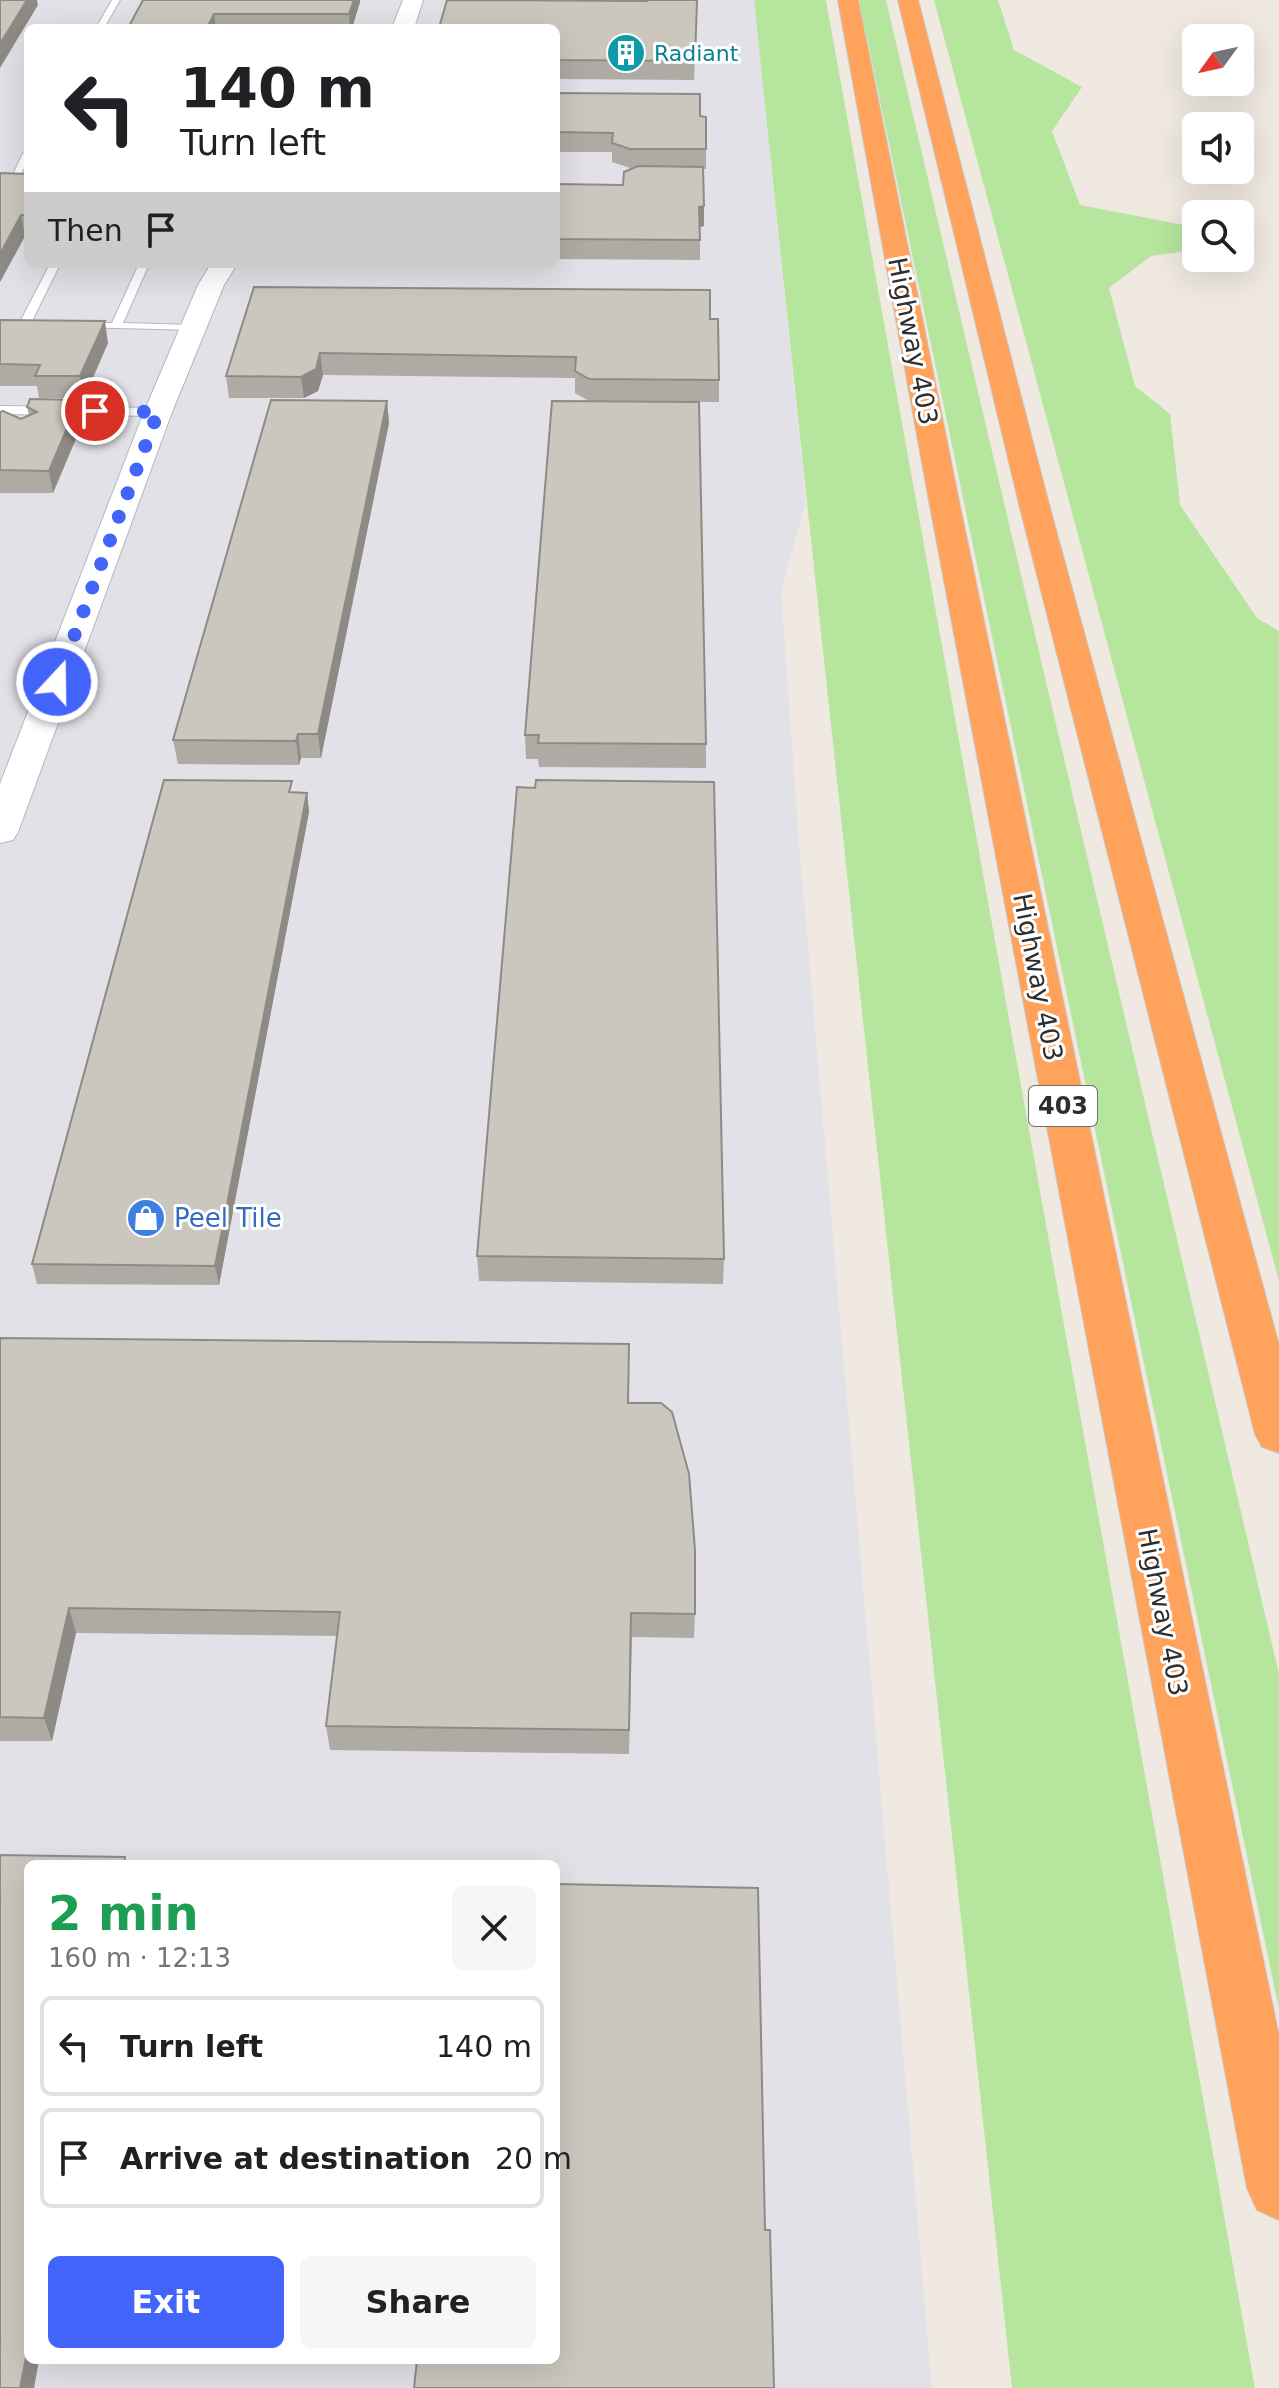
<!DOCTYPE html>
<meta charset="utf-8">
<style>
body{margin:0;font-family:"DejaVu Sans",sans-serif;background:#f6f6f6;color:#202124;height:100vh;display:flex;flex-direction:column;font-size:30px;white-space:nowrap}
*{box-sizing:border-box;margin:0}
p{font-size:26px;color:#757577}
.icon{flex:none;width:44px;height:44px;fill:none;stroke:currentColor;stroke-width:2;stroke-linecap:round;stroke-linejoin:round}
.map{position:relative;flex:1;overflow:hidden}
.side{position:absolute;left:24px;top:1860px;width:536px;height:504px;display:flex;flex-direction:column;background:#fff;border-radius:12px;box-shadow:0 8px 32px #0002}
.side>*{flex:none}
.top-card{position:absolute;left:24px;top:24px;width:536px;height:244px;border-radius:12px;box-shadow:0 8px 32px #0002;background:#fff;color:#202124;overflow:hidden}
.needle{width:52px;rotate:237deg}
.buttons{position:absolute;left:1182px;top:24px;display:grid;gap:16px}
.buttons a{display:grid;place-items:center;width:72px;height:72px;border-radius:12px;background:#fff;box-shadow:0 8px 32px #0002;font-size:40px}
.pin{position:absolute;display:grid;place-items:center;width:68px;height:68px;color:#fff;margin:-34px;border:4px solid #fff;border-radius:50%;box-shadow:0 2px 8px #0007}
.me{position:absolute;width:88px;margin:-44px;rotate:21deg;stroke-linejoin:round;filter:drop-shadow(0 0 6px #0008)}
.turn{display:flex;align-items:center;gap:28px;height:168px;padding:0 24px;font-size:36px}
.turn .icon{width:104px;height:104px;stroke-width:2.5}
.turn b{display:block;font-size:56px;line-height:68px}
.then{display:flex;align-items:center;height:76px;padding:0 24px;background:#0003;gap:16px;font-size:30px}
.round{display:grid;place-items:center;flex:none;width:84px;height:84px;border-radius:12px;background:#f6f6f6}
.summary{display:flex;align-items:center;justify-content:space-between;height:136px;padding:0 24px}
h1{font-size:48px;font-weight:700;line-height:60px;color:#1e9e55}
.cta{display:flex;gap:16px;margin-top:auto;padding:16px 24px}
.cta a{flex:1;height:92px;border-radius:12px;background:#4264fb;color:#fff;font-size:32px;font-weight:700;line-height:92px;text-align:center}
.cta a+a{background:#f6f6f6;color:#202124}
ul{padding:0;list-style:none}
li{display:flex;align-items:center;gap:24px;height:100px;margin:0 16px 12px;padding:0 8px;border:4px solid #e0e0e0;border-radius:12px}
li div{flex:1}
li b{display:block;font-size:30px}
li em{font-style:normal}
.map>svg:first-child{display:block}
.industrial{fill:#e3e1e8;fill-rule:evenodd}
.green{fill:#b6e59e}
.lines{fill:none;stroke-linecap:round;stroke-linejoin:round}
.lane-casing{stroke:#b4b7c1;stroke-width:2}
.secondary-casing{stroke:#b4b7c1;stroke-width:2}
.highway-casing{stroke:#c9c9c9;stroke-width:2}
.lane{fill:#fff;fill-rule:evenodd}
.secondary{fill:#fff;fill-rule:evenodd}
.highway{fill:#ffa35c;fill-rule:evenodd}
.wall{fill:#afaba4}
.shaded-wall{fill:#8e8b86}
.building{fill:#cbc7bf;stroke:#8e8b86;stroke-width:2}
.route{stroke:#4264fb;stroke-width:14;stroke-dasharray:0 25.2}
.labels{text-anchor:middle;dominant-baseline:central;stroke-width:6;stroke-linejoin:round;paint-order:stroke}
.far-culture-label{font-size:22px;fill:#0d838f;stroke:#fff;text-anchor:start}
.shield{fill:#fff;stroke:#6d6d6d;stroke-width:2}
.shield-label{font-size:24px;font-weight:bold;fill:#2e2e2e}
.street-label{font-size:26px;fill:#2e2e2e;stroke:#fff}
.shop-label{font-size:26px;fill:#366cbe;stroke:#fff;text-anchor:start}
</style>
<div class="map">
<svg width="1279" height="2388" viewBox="0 0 1279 2388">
<rect width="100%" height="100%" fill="#efe9e1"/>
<path class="industrial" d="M0,0H754L806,501L781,591L798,830L932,2388H0ZM28,28H556V264H28ZM28,1864H556V2360H28Z"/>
<path class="green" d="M754,0H826L1255,2388H1012C926,1592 837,796 754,0Z
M859,0H886L1279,1674V2009Z
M934,0H998L1014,50L1082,87L1052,131L1080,205L1189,226L1196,250L1151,256L1109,288L1135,386L1170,414L1180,505L1257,618L1279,631V1281Z"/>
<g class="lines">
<defs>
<path id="lane" d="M112,0H120L104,28H96Z
M28,150V161L19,177L11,179L23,153Z
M50,264H60L32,321L49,325L43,328L21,326L19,324Z
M139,264H149L123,323L193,325L197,326V330L76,327V323L80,322L112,323Z
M0,406L158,408L164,412L158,416L0,414Z"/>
<path id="secondary" d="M403,0H423L414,28H392Z
M211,264H237L224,285L172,412L18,832L13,840L0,843V784L144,412L198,285Z"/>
<path id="highway" d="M838,0H858L959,501L1279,2036V2220L1257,2210L1247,2188L929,501Z
M898,0H918L1050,508L1279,1345V1453L1262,1447L1255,1434L1020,508Z"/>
</defs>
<use href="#lane" class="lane-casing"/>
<use href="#secondary" class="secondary-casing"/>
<use href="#highway" class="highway-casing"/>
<use href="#lane" class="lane"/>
<use href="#secondary" class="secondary"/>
<use href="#highway" class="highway"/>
</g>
<path class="wall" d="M143,0H360V2L352,28H128Z
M697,0L694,80L556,79V28L647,1Z
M556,93L706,149V169H704V226L700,227V260L556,259V184L623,185L633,169L612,162V152H556Z
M0,173L28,174V236H25L0,282Z
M254,287L710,319L719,380V402L589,401L575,393V378L323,375L318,391L304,398H229L226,376Z
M0,320L108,343L84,398H39L37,386H0Z
M79,400L83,422L53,493H0V412L21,419L29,416L27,407Z
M387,401L389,423L321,758H301L299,765L178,764L173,740Z
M525,735L706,744V768L539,767L538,759H526Z
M293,793H307L309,812L219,1285L37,1284L32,1264Z
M477,1256L724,1259L723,1284L479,1281Z
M0,1338L629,1403L695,1614L694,1638L632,1637L629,1754L330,1750L326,1726L337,1636L76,1633L52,1741H0Z"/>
<path class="shaded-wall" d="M27,0H37L38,5L0,68V44Z
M354,0H360V2L352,28H350L349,14Z
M214,14L216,28H207Z
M704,206V226L699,227V207Z
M21,215L25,236L0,282V254Z
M105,321L108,343L84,398L80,376Z
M320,353L323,375L318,391L304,398L301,377Z
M79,400L83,422L53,493L49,471Z
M387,401L389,423L321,758L318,734Z
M298,734L301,758L299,765L296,741Z
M307,793L309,812L219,1285L215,1266Z
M69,1608L76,1633L52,1741L44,1718Z
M28,2347V2360H39L34,2388H20Z"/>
<path class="building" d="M0,0H27L0,44Z
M143,0H354L349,14H214L207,28H128Z
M447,0L647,1V0H697L695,61L556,60V28H439Z
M556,93L700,94V116L706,117V149H630L612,143L613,133L556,132Z
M638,166L703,167L704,206L699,207L700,240L556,239V184L623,185L624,172Z
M0,173L28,174V215H21L0,254Z
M254,287L710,290V319H718L719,380L589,379L575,371L576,357L320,353L316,369L301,377L226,376Z
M0,320L105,321L80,376H35L40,365L0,364Z
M30,399L79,400L49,471L0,470V412L3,411L21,419L37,412L27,407Z
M271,400L387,401L318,734H298L296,741L173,740Z
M552,401L699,402L706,744L538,743L539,735H525Z
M164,780L292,781L289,792L307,793L215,1266L32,1264Z
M536,780L714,782L724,1259L477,1256L517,787L535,788Z
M0,1338L629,1344L628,1403H661L672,1412L689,1474L695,1550V1614L631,1613L629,1730L326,1726L340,1612L69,1608L44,1718L0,1717Z
M0,1855L125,1857L124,1864H28V2347L20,2388H0Z
M556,1884L758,1888L765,2230H770L774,2388H414L417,2360H556Z"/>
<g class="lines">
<path class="route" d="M57,682L158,412L95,411"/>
</g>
<defs>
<symbol id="building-disc" viewBox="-11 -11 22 22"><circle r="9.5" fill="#0f9aa8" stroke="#fff"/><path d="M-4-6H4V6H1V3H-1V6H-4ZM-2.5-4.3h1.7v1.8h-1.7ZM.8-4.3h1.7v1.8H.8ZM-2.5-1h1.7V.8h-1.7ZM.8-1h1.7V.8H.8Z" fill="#fff"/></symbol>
<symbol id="shop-disc" viewBox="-11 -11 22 22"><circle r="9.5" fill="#3f7fe0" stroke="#fff"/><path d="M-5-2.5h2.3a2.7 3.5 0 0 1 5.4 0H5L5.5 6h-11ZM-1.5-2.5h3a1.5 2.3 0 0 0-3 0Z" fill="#fff"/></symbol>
</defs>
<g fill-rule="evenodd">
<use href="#building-disc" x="604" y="31" width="44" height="44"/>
<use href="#shop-disc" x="124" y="1196" width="44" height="44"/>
</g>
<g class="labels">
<g class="far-culture-label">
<text x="654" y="53">Radiant</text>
</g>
<rect class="shield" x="1029" y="1086" width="68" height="40" rx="6"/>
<g class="shield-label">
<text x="1063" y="1106">403</text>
</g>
<g class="street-label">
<text transform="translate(913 341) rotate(79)">Highway 403</text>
<text transform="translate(1038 977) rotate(79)">Highway 403</text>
<text transform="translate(1163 1612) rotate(79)">Highway 403</text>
</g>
<g class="shop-label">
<text x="174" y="1218">Peel Tile</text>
</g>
</g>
</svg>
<div class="buttons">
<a><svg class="needle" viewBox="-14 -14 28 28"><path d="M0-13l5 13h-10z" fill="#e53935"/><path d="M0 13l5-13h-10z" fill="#757577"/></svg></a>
<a><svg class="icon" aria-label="sound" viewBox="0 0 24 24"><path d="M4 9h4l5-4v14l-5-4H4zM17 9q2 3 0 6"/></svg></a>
<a><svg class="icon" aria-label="search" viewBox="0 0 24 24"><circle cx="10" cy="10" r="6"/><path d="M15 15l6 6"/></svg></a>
</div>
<div class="pin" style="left:95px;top:411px;background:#d93025"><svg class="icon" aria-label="arrive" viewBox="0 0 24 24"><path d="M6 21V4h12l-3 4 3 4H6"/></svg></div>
<svg class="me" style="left:57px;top:682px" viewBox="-20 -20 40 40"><circle r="17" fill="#4264fb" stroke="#fff" stroke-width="3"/><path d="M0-11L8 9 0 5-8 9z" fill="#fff"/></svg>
<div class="top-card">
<div class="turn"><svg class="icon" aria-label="left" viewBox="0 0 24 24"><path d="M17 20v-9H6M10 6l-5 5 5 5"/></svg><div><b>140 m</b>Turn left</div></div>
<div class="then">Then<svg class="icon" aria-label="arrive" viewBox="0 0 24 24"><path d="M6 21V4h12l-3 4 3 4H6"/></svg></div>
</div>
<section class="side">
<div class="summary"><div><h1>2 min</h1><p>160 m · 12:13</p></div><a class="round"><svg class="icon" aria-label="close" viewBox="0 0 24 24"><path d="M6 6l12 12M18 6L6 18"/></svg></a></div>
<ul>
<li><svg class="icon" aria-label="left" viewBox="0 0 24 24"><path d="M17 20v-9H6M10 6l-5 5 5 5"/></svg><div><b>Turn left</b></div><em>140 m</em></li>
<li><svg class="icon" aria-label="arrive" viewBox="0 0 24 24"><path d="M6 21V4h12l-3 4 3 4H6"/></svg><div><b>Arrive at destination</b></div><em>20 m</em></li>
</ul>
<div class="cta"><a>Exit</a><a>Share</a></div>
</section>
</div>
